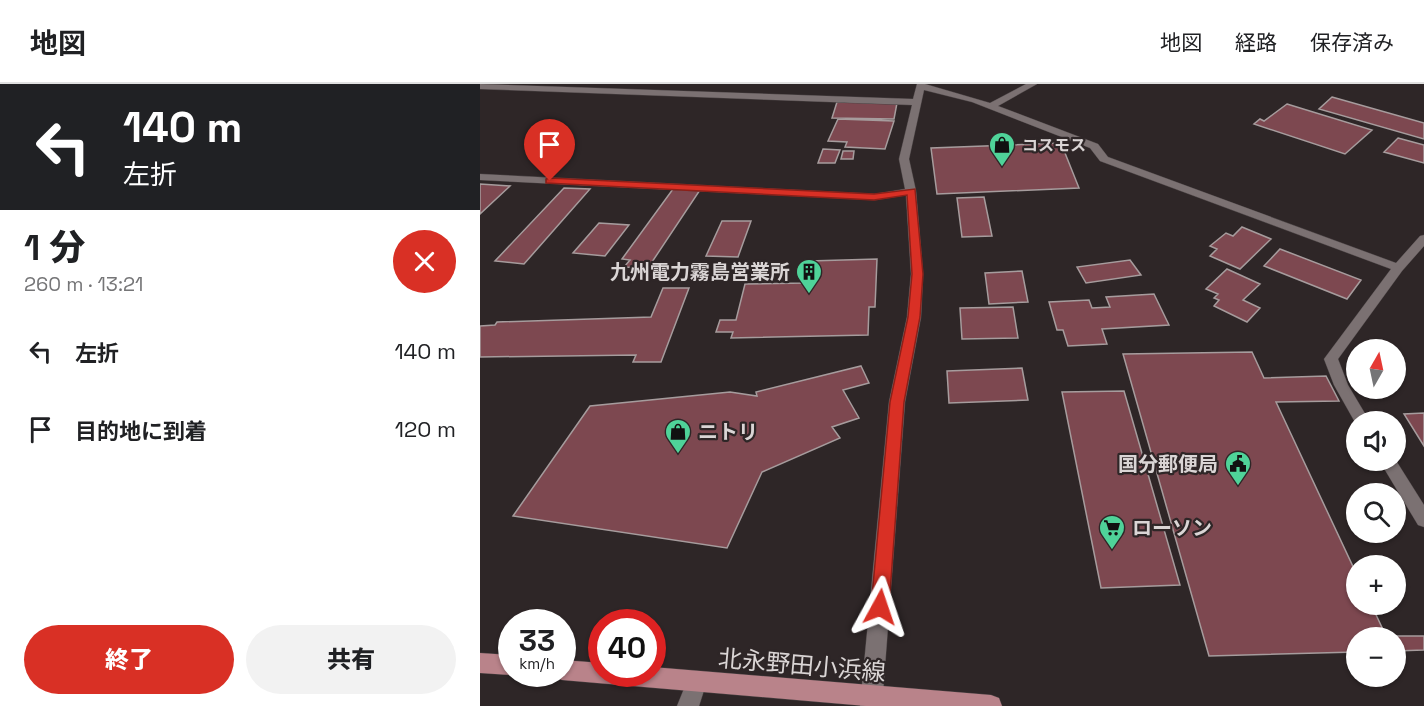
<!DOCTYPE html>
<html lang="ja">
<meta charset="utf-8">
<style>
body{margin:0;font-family:"Space Grotesk","Noto Sans JP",sans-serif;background:#f2f2f2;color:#202124;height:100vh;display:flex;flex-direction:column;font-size:22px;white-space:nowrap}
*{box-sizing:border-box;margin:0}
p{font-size:20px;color:#757577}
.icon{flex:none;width:33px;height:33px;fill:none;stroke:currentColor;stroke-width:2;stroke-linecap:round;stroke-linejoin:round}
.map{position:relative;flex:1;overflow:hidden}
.sheet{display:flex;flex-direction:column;background:#fff;width:480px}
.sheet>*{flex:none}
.top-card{background:#202124;color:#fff;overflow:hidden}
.needle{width:39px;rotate:9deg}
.fabs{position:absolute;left:866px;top:255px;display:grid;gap:12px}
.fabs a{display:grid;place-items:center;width:60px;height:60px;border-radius:50%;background:#fff;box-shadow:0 2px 4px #0004;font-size:30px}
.speed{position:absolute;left:18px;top:525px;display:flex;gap:12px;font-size:30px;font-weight:700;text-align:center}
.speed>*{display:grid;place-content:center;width:78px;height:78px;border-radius:50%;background:#fff;box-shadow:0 2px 4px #0004;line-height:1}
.speed small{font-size:15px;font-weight:400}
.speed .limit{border:9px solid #d22;background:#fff;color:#111}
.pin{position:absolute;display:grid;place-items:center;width:51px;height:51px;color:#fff;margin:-62px -26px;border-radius:50% 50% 50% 0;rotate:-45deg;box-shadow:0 0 6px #0007}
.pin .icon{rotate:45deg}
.me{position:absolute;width:66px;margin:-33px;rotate:5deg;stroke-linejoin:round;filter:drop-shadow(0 0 4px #0008)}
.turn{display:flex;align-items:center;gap:21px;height:126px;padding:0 24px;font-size:27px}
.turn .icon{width:78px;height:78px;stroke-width:2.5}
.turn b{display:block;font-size:42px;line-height:51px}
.round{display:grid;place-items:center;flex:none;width:63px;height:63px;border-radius:32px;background:#f2f2f2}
.head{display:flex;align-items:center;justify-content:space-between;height:102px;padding:0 24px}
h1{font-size:36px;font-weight:800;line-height:45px}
.cta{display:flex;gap:12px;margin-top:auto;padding:12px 24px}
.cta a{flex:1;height:69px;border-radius:36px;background:#d93025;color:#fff;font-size:24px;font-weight:800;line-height:69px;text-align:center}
.cta a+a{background:#f2f2f2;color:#202124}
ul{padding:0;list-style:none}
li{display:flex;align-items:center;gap:18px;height:78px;padding:0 24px}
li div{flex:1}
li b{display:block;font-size:22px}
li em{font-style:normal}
header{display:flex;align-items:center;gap:36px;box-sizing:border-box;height:84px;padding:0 30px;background:#fff;border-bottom:2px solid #e0e0e0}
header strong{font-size:28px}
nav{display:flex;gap:33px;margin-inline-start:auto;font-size:21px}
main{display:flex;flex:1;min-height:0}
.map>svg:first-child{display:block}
.building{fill:#7d4850;stroke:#a69c9d;stroke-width:1.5}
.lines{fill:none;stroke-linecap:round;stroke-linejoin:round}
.minor-casing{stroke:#494243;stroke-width:1}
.major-casing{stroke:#494243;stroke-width:1}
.minor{fill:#7b7172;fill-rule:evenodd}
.major{fill:#b9838a;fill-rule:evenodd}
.route{fill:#d93025;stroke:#8d1f18;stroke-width:1.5}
.labels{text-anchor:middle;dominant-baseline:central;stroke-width:4.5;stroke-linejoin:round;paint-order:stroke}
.far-poi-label{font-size:16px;font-weight:bold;fill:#dad5d5;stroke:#2e2627;text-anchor:start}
.poi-label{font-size:20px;font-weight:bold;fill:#dad5d5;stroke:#2e2627;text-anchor:end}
.near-street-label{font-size:24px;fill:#dad5d5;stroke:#2e2627}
</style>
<header>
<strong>地図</strong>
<nav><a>地図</a><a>経路</a><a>保存済み</a></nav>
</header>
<main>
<section class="sheet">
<div class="top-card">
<div class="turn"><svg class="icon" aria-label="left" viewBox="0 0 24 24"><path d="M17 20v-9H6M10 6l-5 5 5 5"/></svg><div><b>140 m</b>左折</div></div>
</div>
<div class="head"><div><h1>1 分</h1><p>260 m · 13:21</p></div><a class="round" style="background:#d93025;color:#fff"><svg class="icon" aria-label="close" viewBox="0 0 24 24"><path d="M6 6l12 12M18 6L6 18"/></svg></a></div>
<ul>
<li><svg class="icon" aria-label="left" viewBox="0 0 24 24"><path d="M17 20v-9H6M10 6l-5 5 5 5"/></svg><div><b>左折</b></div><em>140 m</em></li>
<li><svg class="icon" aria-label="arrive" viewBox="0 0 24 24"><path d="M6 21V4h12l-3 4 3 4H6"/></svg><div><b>目的地に到着</b></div><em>120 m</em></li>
</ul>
<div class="cta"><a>終了</a><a>共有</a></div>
</section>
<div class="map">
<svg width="944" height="622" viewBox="0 0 944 622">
<rect width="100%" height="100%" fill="#2e2627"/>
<path class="building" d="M852,13L944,39V55L839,25Z
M357,18L417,19L414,35L352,34Z
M807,20L892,46L865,70L774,40L780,35L784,37Z
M358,35L414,37L405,65L365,63L367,58L348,57Z
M918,54L944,61V79L904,68Z
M581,59L599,104L457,110L451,64Z
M343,65L360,66L355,79H338Z
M363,67H374L373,75H361Z
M0,100L30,102L0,130Z
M84,104L110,105L44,180L15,177Z
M193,105L220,106L168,184L144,183L150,176L142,175Z
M504,113L512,152L482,153L477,114Z
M242,137H271L258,173L226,172Z
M119,139L149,141L125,172L93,169Z
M762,143L791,155L760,185L730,172L737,165L730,162L746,149L753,152Z
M800,165L881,196L867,215L784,182Z
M397,175L395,223H389L388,251L251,254L253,248H236L240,236H256L265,200L326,199L329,177Z
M650,176L661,191L606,199L597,183Z
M747,185L780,200L763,216L780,224L767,238L734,222L739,216L734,214L738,210L726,205Z
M542,187L548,218L509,220L505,189Z
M183,204H209L181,278H153L156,271L0,273V242L15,241L17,238L171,233Z
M674,210L689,241L622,245L627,260L588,262L583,246H577L569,218L609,216L612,224L630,223L626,213Z
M533,223L538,254L482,255L480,224Z
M772,268L784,294L846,292L859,317L796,318L876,489V520H891L906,552H944V566L915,567V554H876V568L729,572L643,270Z
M381,282L389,299L363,306L379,334L352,343L360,354L282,388L247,464L33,432L110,322L250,308L277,312L276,308Z
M542,284L548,316L469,319L467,287Z
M644,307L700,501L621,504L582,308Z
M944,329V362L924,330Z"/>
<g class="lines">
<defs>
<path id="minor" d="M0,0L433,15L437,0H445L510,19L546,0H557L518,22L618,60L628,73L916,179L940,152L944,151V162L922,187L858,275L868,301L890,338H876V340L854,301L844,275L911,185L620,77L610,64L492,18L444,6L429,75L436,107L443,190L441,233L425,318L402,622H380L409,318L427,233L431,190L426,111L395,116L0,96V90L395,110L425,105L419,75L432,21L0,5Z
M915,375L944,421V443L938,441L899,376Z
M217,587L224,590L227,597L219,622H197L210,590Z"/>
<path id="major" d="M0,569L32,571V590H36L32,591L0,589Z
M82,576L122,579V590H172V583L511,611L519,614L522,622H386L82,596L75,593L73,590H82Z"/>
</defs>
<use href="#minor" class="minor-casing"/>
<use href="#major" class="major-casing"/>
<use href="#minor" class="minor"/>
<use href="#major" class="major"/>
</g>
<path class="route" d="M70,94L394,110L435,105L443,190L440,233L424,318L409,523L406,528L400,531L394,528L391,523L410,318L428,233L432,190L427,111L394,116L66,99V95Z"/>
<defs>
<symbol id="shop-pin" viewBox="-11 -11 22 30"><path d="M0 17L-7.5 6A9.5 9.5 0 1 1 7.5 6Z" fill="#4fd399" stroke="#2e2627"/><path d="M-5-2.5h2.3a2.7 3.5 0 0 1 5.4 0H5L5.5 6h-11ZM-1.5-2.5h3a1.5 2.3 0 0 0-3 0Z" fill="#111"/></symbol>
<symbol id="building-pin" viewBox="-11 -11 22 30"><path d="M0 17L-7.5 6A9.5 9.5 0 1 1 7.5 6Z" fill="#4fd399" stroke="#2e2627"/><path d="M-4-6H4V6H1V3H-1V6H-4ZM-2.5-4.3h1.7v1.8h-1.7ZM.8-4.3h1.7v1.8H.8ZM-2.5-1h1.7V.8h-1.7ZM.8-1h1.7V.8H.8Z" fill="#111"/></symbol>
<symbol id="civic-pin" viewBox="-11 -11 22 30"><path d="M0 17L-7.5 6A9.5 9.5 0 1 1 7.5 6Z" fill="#4fd399" stroke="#2e2627"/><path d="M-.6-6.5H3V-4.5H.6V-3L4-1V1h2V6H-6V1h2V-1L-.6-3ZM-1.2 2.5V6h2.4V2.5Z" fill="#111"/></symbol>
<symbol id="supermarket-pin" viewBox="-11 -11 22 30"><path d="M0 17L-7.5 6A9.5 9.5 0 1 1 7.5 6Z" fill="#4fd399" stroke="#2e2627"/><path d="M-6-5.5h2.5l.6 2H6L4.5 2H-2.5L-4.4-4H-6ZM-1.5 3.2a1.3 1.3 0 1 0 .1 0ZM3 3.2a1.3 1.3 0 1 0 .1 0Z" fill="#111"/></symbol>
</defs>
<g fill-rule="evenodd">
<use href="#shop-pin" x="507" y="46" width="30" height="40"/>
<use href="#building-pin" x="314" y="173" width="30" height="40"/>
<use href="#shop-pin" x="183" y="333" width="30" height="40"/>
<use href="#civic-pin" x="743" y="365" width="30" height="40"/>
<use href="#supermarket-pin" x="617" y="429" width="30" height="40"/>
</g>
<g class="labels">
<g class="far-poi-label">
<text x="542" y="61">コスモス</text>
</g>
<g class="poi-label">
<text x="310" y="188">九州電力霧島営業所</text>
<text x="218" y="348" text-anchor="start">ニトリ</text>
<text x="738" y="380">国分郵便局</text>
<text x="652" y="444" text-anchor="start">ローソン</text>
</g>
<g class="near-street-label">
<text transform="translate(322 581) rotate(5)">北永野田小浜線</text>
</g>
</g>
</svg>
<div class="fabs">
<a><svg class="needle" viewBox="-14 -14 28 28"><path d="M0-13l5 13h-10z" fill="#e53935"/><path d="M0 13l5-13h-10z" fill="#757577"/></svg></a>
<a><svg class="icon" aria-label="sound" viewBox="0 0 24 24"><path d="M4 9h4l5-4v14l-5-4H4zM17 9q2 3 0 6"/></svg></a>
<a><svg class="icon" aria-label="search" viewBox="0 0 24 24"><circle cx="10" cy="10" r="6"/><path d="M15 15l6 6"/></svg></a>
<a>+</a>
<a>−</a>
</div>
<div class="speed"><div>33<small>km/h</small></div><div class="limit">40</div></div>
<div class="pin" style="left:70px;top:97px;background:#d93025"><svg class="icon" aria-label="arrive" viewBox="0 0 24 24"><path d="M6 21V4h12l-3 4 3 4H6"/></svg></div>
<svg class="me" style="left:400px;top:523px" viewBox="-20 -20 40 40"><path d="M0-17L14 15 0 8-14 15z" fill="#d93025" stroke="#fff" stroke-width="4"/></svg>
</div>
</main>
